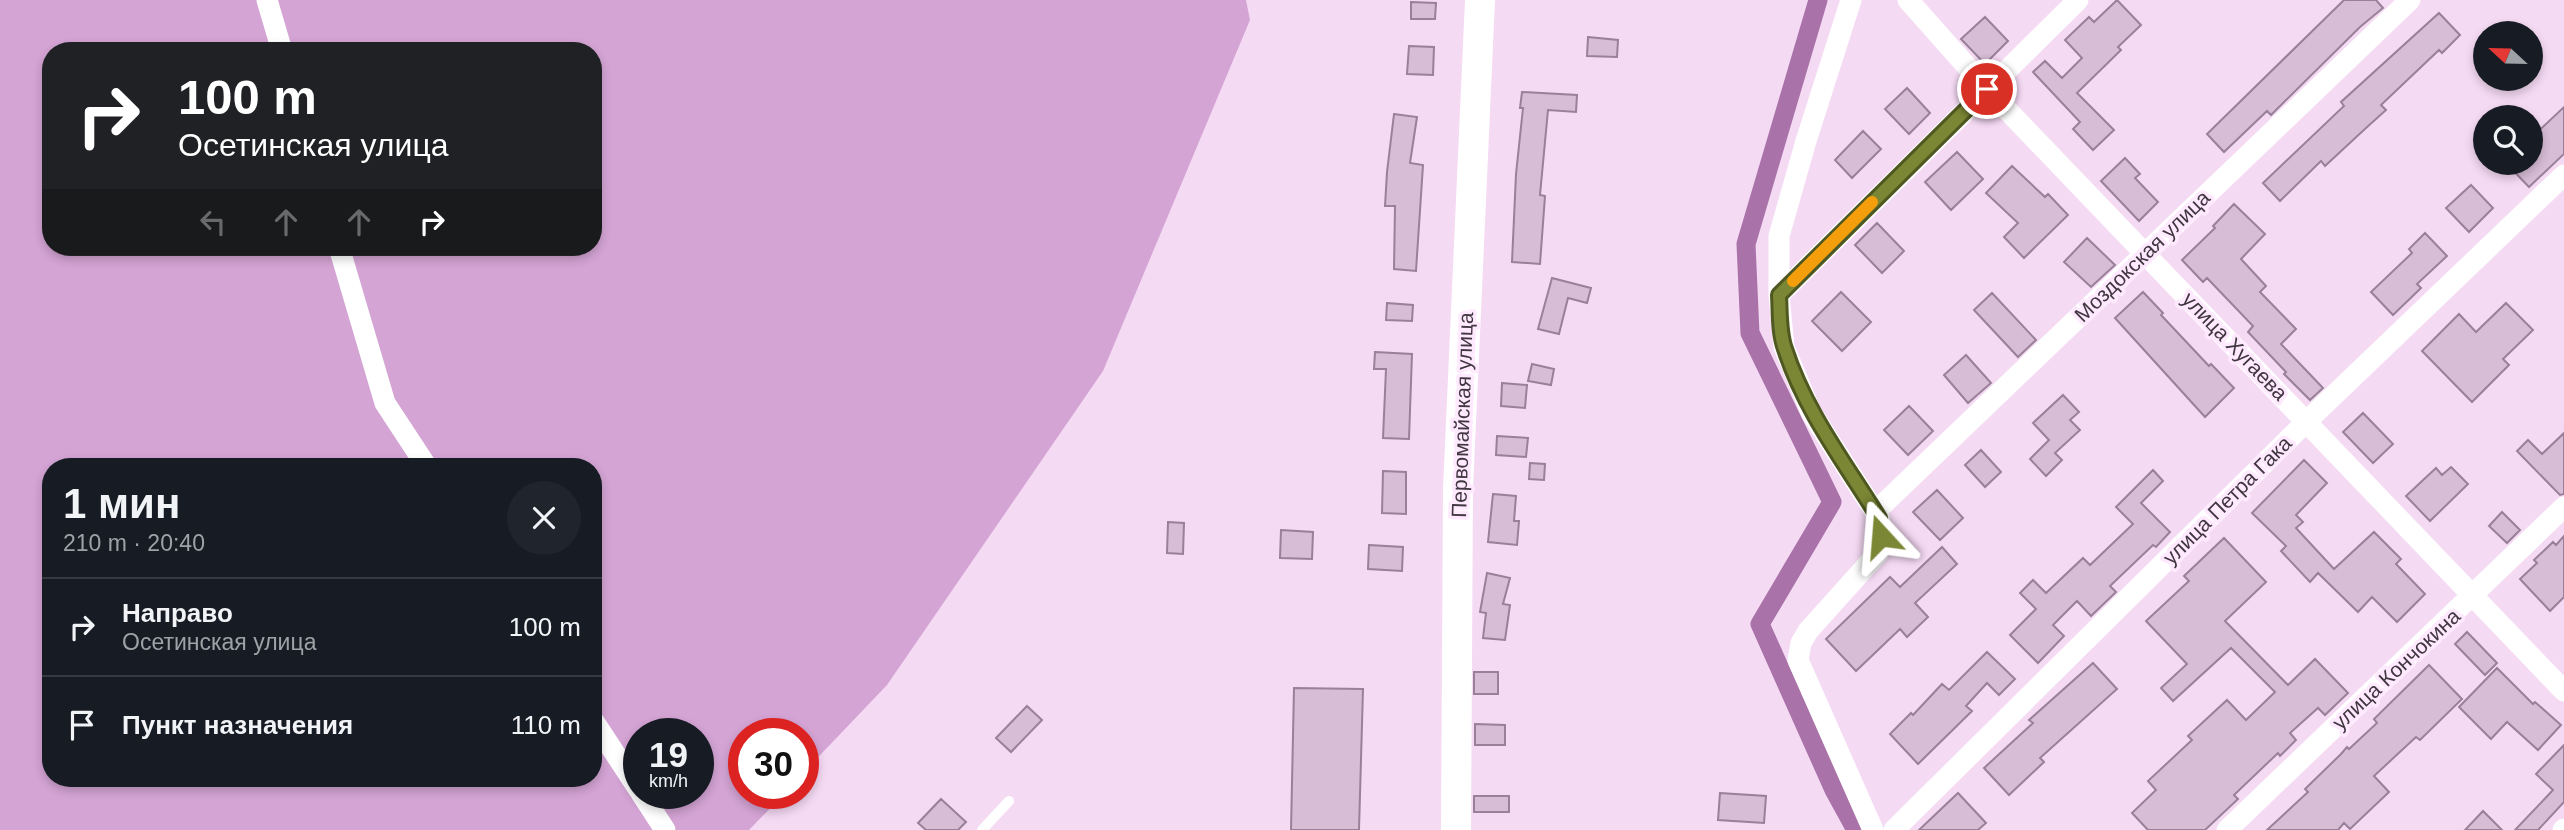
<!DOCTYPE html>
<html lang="ru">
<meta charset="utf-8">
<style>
body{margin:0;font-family:Helvetica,sans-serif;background:#20242c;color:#f1f3f6;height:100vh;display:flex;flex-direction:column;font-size:26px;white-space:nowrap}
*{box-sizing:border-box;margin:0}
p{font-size:23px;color:#9ea1a6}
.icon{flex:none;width:38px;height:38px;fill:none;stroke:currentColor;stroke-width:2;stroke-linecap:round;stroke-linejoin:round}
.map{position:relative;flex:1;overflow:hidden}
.details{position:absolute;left:42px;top:458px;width:560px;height:329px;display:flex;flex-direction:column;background:#171b24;border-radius:28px;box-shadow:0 4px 10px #0003}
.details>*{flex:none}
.top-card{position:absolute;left:42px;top:42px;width:560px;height:214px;border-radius:28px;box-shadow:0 4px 10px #0003;background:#202124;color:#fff;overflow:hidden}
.needle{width:46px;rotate:292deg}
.controls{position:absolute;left:2473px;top:21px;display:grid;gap:14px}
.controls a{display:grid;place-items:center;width:70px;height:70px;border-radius:50%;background:#171b24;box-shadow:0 4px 10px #0003;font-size:35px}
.speed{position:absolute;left:623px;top:718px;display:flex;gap:14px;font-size:35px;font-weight:700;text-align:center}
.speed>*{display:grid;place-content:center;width:91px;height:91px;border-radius:50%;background:#171b24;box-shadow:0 4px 10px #0003;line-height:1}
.speed small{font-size:18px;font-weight:400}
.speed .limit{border:10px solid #d22;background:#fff;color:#111}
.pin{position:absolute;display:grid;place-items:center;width:60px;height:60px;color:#fff;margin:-30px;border:4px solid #fff;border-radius:50%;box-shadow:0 2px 7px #0007}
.me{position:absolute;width:77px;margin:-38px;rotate:341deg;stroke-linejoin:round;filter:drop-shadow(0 0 5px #0008)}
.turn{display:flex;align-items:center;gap:24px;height:147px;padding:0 21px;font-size:32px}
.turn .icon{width:91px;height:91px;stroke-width:2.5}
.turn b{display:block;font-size:49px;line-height:60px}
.lanes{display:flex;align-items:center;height:66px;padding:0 21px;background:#0003;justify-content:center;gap:35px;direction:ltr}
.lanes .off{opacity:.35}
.round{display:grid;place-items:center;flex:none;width:74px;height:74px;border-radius:37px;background:#20242c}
.headline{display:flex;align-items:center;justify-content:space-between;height:119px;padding:0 21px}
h1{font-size:42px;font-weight:800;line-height:52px}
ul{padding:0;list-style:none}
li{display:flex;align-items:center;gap:21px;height:98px;padding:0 21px;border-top:2px solid #363941}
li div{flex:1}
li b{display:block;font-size:26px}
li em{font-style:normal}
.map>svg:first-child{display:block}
.green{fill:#d4a4d4;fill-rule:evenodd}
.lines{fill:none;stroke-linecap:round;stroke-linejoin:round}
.canal{stroke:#a972a9;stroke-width:19}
.building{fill:#d7bdd6;stroke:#998199;stroke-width:2}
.lane{stroke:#fff;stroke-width:10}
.street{stroke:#fff;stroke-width:21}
.secondary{stroke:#fff;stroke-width:30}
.route-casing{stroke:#505822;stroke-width:18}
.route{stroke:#7b8734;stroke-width:12}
.slow{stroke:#f59e0b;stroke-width:12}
.labels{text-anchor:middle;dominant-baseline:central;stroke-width:7;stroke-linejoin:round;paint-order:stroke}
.street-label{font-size:21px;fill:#413741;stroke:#ffe9fe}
</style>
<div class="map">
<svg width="2564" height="830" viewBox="0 0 2564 830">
<rect width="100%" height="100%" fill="#f5daf4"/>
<path class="green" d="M0,0H1246L1250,20L1103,371L887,685L803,773V733H744V793H785L749,830H0ZM51,51H593V247H51ZM51,467H593V779H51ZM639,733H698V793H639Z"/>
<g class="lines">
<path class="canal" d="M1818,0L1746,244L1750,333L1832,502L1760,624L1834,790L1856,830"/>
</g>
<path class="building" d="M2117,0L2141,25L2118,47L2121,50L2077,93L2114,130L2093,150L2073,129L2080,122L2033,72L2045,61L2062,78L2082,58L2065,40L2089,17L2094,22Z
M2344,0H2376L2383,8L2360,27L2271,115L2267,111L2224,152L2207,134Z
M1411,2L1436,3L1435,19H1411Z
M2439,13L2460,35L2442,53L2439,50L2381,105L2386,110L2366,128L2325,166L2321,161L2280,201L2263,183L2344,106L2341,102Z
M1985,17L2008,41L1985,64L1961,39Z
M1588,37L1618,40L1617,57L1587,56Z
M1409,46L1434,47L1433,75L1407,74Z
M1907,88L1930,113L1909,134L1885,109Z
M1522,92L1577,95L1576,112L1548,110L1540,195L1545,196L1540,264L1512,262L1516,174L1523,108H1520Z
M2564,107V154L2529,187L2506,163H2530V139Z
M1394,114L1417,117L1410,163L1423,165L1416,271L1394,269L1395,206H1385L1387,172Z
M1863,131L1881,149L1852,178L1835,160Z
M1957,152L1983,179L1951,210L1925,182Z
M2125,158L2140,174L2135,178L2158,202L2139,221L2101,181Z
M2012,166L2045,197L2048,194L2068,215L2024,258L2004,237L2018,223L1986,193Z
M2471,185L2493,208L2469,232L2446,208Z
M2234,204L2265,234L2241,259L2266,286L2260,292L2296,329L2281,344L2323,388L2310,400L2284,374L2286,372L2248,332L2253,326L2207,278L2203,282L2182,260L2215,228L2213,226Z
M1877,223L1904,251L1882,273L1855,245Z
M2425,233L2447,256L2417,284L2421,288L2393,315L2371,292L2412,253L2409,249Z
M2087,238L2115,265L2091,287L2064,262Z
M1552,278L1591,288L1587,303L1568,298L1559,334L1538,329Z
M1841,292L1871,322L1842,351L1812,321Z
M2143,292L2163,313L2161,315L2209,366L2211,364L2234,388L2205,417L2115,318Z
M1992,293L2036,340L2018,357L1974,310Z
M1387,303L1413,305L1412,321L1386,320Z
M2506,303L2533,330L2503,359L2509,365L2472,402L2422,351L2459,314L2476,332Z
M1375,352L1412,354L1409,439L1383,438L1386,369H1374Z
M1966,355L1991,383L1968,403L1944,375Z
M1532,364L1554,369L1551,385L1528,381Z
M1502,383L1527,385L1525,408L1501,406Z
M2063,395L2079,412L2070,420L2080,430L2055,453L2062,460L2046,476L2030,459L2049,440L2033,423Z
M1909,406L1933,431L1908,455L1884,430Z
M2363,413L2393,444L2373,463L2343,432Z
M2564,433V494L2560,495L2517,451L2528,440L2542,454Z
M1497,436L1528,438L1526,457L1496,455Z
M1981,450L2001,472L1985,487L1965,465Z
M2304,460L2327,483L2296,515L2303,522L2296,528L2334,569L2374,532L2401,559L2396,564L2425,594L2397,622L2372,597L2358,612L2318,573L2310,582L2281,551L2286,546L2252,513Z
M1530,463L1545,464L1544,480L1529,479Z
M2451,467L2468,484L2430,521L2406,496L2436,468L2442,475Z
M2153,470L2163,481L2141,503L2170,532L2156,547L2153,545L2110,586L2116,592L2091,616L2077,601L2053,625L2064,636L2038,663L2010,635L2036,609L2020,593L2033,580L2046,593L2083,558L2090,565L2133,524L2116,507Z
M1383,471L1406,472V514L1382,513Z
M1937,490L1963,518L1940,540L1913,512Z
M1493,494L1516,496L1514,521H1519L1517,545L1488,542Z
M2502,512L2520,530L2507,543L2489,526Z
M1168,522L1184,523L1183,554L1167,553Z
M1281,530L1313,532L1312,559L1280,558Z
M2564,536V597L2550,611L2520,579L2537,563L2534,560L2553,542L2556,545Z
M2224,538L2266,582L2225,621L2288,685L2315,659L2348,693L2325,715L2318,708L2290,733L2296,740L2280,756L2278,753L2234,795L2238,799L2205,830H2148L2132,813L2156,790L2148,781L2192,740L2188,736L2227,700L2246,720L2275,692L2231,648L2173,701L2161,688L2187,664L2146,621L2189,581L2184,576Z
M1369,545L1403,547L1402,571L1368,569Z
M1942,547L1957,564L1915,603L1928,617L1907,637L1900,629L1856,671L1826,639L1890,577L1900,587Z
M1487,573L1510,578L1503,604L1510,605L1505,640L1483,638L1486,613L1480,612Z
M2467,632L2497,663L2485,675L2455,644Z
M1987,652L2015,679L1999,695L1987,683L1966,706L1972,711L1918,764L1890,734L1911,713L1913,715L1942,684L1949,690Z
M2093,663L2117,689L2040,758L2044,762L2009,795L1984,768L2033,723L2029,720Z
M2429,665L2462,699L2420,740L2416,737L2374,776L2389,792L2350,829L2344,823L2338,830H2267L2308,792L2305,789L2341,754L2347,747L2349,749L2377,723L2374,719Z
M2497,668L2533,704L2535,702L2561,725L2538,750L2507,722L2491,739L2459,707Z
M1474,672H1498V694H1474Z
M1294,688L1363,689L1359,830H1291Z
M1027,706L1042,720L1011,752L996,738Z
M1475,724L1505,725V745H1475Z
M2564,745V802L2538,830H2515L2553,790L2536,774Z
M1720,793L1766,796L1764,823L1718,820Z
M1958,793L1986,823L1978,830H1919Z
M1474,796H1509V812H1474Z
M941,799L966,822L958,830H926L918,823Z
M2483,811L2502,830H2465Z"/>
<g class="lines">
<path class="lane" d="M982,830L1009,801"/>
<path class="street" d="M267,0L282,51
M1851,0L1806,141L1779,236V295L1784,347L1811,412L1879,518L1881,536L1879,552L1808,631L1801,643L1798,660L1873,830
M1908,0L1987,89L2564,691
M339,247L385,403L427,467
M1779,295L2078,0
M1875,512L2410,0
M593,720L639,790
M641,793L665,830
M1894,830L2307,421L2564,175
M2227,830L2564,507
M2563,830L2564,829"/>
<path class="secondary" d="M1456,830L1458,489L1480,0"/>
</g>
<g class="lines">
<defs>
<path id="route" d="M1881,536L1879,518C1845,463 1805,411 1785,349C1779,333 1780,312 1779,295L1987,89"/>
</defs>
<use href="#route" class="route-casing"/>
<use href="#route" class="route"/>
<path class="slow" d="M1793,281L1872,202"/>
</g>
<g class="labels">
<g class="street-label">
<text transform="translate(2142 256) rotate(-44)">Моздокская улица</text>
<text transform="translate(2235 346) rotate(46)">улица Хугаева</text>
<text transform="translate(1462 415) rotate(-88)">Первомайская улица</text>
<text transform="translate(2227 500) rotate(-45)">улица Петра Гака</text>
<text transform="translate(2396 669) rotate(-43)">улица Кончокина</text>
</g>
</g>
</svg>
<div class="controls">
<a><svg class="needle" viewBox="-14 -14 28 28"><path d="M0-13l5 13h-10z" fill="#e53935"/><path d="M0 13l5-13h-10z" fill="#9ea1a6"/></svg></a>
<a><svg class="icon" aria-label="search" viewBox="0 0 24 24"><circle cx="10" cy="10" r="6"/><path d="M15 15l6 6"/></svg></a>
</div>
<div class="speed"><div>19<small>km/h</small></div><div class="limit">30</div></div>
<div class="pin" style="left:1987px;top:89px;background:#d93025"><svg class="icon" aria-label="arrive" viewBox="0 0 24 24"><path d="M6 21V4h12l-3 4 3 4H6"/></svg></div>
<svg class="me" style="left:1881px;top:536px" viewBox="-20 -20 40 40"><path d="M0-17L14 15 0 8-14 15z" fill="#7b8734" stroke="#fff" stroke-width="4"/></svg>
<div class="top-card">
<div class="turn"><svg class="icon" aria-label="right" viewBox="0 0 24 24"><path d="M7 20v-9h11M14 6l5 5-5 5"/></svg><div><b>100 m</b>Осетинская улица</div></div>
<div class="lanes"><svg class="icon off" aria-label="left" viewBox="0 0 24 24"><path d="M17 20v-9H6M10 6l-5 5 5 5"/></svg><svg class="icon off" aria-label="ahead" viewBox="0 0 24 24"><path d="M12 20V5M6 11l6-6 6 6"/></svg><svg class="icon off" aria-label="ahead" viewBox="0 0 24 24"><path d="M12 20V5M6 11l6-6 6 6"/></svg><svg class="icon" aria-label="right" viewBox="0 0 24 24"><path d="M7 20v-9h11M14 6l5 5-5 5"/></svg></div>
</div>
<section class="details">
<div class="headline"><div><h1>1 мин</h1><p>210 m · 20:40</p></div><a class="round"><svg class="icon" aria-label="close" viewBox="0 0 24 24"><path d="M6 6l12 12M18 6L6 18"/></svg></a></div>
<ul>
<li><svg class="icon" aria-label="right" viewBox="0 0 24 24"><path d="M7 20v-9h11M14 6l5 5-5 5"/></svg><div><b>Направо</b><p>Осетинская улица</p></div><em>100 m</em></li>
<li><svg class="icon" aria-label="arrive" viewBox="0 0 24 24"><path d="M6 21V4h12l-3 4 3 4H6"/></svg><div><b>Пункт назначения</b></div><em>110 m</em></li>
</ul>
</section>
</div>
